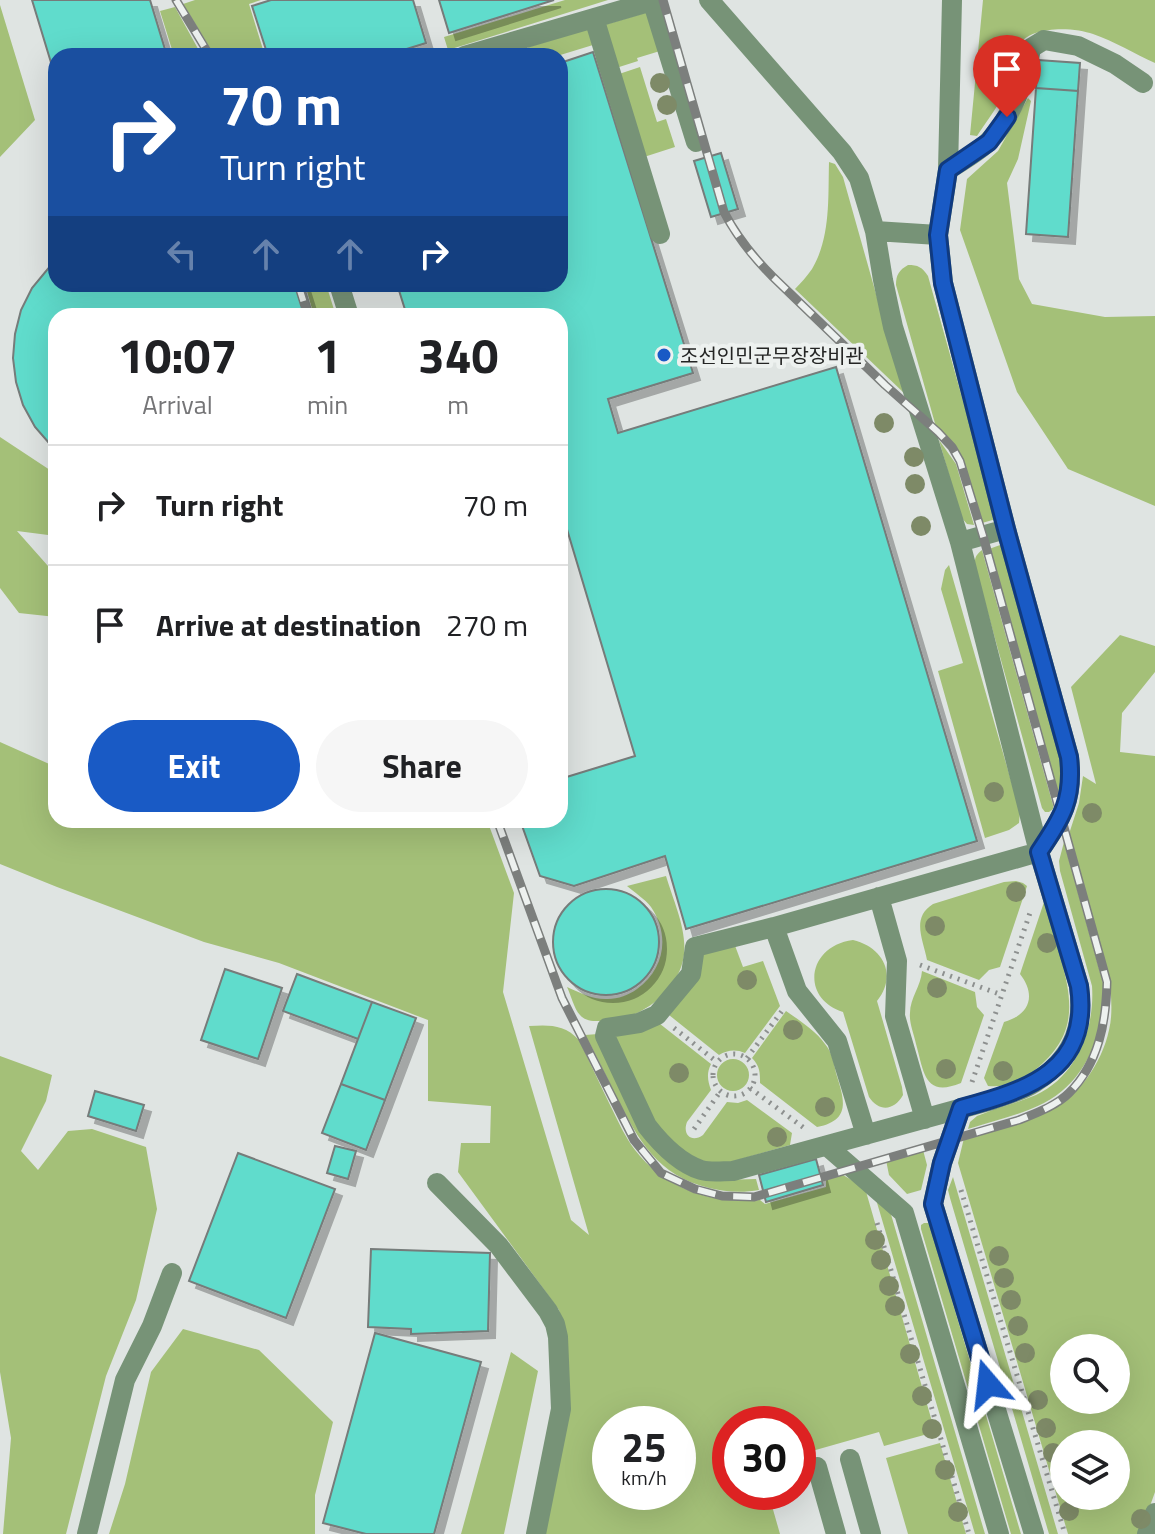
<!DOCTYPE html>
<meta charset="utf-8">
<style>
body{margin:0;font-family:"Titillium Web","Noto Sans KR",sans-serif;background:#f6f6f6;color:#202124;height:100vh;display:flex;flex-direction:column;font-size:30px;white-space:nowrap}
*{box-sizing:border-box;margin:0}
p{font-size:26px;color:#757577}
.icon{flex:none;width:44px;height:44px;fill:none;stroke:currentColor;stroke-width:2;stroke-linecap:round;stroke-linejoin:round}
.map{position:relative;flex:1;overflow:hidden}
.panel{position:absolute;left:48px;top:308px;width:520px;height:520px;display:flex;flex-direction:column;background:#fff;border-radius:24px;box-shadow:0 8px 32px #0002}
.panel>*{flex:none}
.hud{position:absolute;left:48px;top:48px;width:520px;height:244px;border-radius:24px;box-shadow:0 8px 32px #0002;background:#1a4fa0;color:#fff;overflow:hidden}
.fabs{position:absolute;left:1050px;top:1334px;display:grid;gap:16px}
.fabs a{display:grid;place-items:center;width:80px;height:80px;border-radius:50%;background:#fff;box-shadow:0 8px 32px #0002;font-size:40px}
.speed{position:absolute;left:592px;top:1406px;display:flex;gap:16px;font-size:40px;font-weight:700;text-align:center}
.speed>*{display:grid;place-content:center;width:104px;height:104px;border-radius:50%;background:#fff;box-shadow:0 8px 32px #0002;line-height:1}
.speed small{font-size:20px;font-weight:400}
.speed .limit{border:12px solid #d22;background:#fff;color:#111}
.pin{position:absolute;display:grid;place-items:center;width:68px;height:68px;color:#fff;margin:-82px -34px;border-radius:50% 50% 50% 0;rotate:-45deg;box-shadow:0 0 8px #0007}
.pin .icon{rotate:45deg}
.me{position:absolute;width:88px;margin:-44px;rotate:343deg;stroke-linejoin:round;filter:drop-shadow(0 0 6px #0008)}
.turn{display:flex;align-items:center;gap:28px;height:168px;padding:0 40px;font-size:36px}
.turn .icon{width:104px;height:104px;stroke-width:2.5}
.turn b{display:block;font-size:56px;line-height:68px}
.lanes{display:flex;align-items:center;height:76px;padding:0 40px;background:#0003;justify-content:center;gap:40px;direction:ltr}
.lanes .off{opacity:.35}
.eta{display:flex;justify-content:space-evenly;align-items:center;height:136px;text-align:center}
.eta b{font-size:48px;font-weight:700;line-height:56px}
.button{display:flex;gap:16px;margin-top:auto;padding:16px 40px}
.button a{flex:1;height:92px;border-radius:48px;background:#195ac5;color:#fff;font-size:32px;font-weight:700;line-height:92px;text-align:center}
.button a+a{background:#f6f6f6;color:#202124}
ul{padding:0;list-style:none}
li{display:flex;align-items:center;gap:24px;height:120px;padding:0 40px;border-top:2px solid #e0e0e0}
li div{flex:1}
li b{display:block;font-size:30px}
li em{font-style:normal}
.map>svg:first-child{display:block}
.green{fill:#a4c078;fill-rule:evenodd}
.building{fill:#60dccc;stroke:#767b7a;stroke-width:2;filter:url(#shadow)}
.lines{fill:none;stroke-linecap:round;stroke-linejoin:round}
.path{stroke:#8d908f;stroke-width:5;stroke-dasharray:2 6;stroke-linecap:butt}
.minor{stroke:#779377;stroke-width:20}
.rail-casing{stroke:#7c7f7d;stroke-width:9}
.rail{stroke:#edf1ef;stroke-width:6;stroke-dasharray:18;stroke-linecap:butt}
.tree{fill:#7e8a67}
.route-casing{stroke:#103a80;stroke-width:20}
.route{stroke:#195ac5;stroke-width:14}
.poi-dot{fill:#195ac5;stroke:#edf1ef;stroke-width:3}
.labels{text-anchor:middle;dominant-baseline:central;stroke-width:8;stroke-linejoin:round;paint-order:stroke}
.poi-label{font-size:20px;fill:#242524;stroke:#edf1ef;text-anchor:start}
</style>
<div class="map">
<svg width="1155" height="1534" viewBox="0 0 1155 1534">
<defs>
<filter id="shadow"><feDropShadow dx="7" dy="7" stdDeviation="0" flood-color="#0004"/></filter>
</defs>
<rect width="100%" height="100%" fill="#dfe4e2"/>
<path class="green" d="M195,0H261L249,4L265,56H215L183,4Z
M565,0H608L448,50L444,37Z
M983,0H1155V63C1135,54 1114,41 1093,34C1074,27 1030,25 1018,46C1010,60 1011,79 1004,94C997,108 986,122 977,136L970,135Z
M0,5L35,120L0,157Z
M175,7L202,56H174L160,11Z
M648,12L660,51L637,58L638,61L616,68L604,25Z
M589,29L593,45L557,56H531L528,47Z
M640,67L657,122L666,119L675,147L644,157L619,74Z
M1028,98L1031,101L1018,159L1007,183L1019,279L1032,304L1105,317L1155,316V506L1068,469L1017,392L960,230L967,179L998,151Z
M829,162L835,164L843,177L904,393L795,289C801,283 807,276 812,269C831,237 828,197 829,162Z
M908,265C918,265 922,267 928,276L996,519L982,523L962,459L954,444L936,427L896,285C896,275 899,270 908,265Z
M305,284H326L336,316H314Z
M0,437L56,474V536L17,531L56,575V617L19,613L0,588Z
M939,440L956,464L974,525L967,524L961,517Z
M1003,544L1063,759L1062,788L1058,794L989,549Z
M982,550L1053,805V809L1049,812H1045L1042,808L976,570C974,561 974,556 982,550Z
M949,565L1020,812L1019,823L1009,830L985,838L938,671L963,663L941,589L945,570Z
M1120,635L1155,646V672L1122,713L1120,752L1155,756V1492L1140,1534H1068L958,1163L964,1138C992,1130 1022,1125 1047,1112C1078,1098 1102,1063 1109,1030C1113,1014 1111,997 1110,981L1069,834L1079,803L1083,776L1096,784L1071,687ZM1064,1348H1116V1400H1064ZM1064,1444H1116V1496H1064Z
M0,742L56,767V820H487L514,893L503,992L571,1220L589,1235L529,1026C549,1025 564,1024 579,1040C590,1062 600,1085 611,1107C618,1121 625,1137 635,1150C665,1189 712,1204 760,1200L765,1204L826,1187V1180L843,1175L865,1188L935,1432L884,1446L879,1432L798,1455V1424H730V1492H768L780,1534H544L567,1348L559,1310L458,1172L461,1143H490L491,1106L428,1101V1020L279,963L204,942L57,887L0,864ZM610,1424H678V1492H610Z
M1064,842L1103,983C1106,1030 1088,1080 1044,1103C1020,1115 993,1121 968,1129L970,1122L977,1116C996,1108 1017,1103 1036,1095C1077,1076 1095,1028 1092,986L1060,871L1059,861Z
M666,876C673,900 687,929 684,955C679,992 639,1021 603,1021C595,1021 586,1022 580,1015C574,1009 571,995 567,987C581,993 593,1000 608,999C618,999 629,995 637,989C665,969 670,935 651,907C645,899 635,893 627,886Z
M1016,881L1023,883L1027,886L1000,967L989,970L979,980L927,960C923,939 911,918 933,904L1004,882Z
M1045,899C1051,919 1056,939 1061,959C1074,1006 1076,1037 1034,1071C1022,1080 1004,1088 988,1086L984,1078L1004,1022C1029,1015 1037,996 1020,974Z
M853,940C883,947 898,975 877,1001L902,1087L903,1095C894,1111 879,1112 869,1097L843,1012C800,998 807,946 853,940Z
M734,943L743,967L763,961L780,1006L745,1053C736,1049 727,1050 719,1055L664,1011L698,956Z
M922,971L975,992L977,1007L984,1015L961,1083C924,1098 924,1072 916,1044C914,1034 909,1023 910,1013C910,998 921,986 922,971Z
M786,1011C800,1021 815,1030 825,1044C832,1052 834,1063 836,1073C844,1099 852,1120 817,1127L760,1083C760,1073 760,1066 752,1058Z
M655,1020L711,1064C706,1074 708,1081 711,1090L687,1122C682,1135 692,1143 703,1135L727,1102L738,1103L747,1100L792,1133L790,1145L720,1165L693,1160L660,1133L611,1035Z
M598,1034L643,1128L723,1180L756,1179L759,1190C743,1193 725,1192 709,1188C657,1175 639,1141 616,1096C606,1075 596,1055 585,1035Z
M0,1056L52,1075L46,1101L21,1151L38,1170L68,1131L92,1129L146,1147L157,1209L136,1300L106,1376L66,1534H3L11,1438L0,1372Z
M717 1075a16 16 0 1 1 32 0a16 16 0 1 1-32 0Z
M923,1150L927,1165L921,1190L907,1194L889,1175L886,1160Z
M953,1177L1058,1534H1049L950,1198L948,1190Z
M875,1196L890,1211L985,1534H975Z
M924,1223H928L930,1226L1021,1534H1011L921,1229V1225Z
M183,1329L259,1350L333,1422L315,1495V1534H109L125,1484L151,1372Z
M511,1352L538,1371L504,1534H461Z
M940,1443L966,1534H908L886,1458Z"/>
<path class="building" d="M32,0H150L167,56H56V79Z
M271,0H413L426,43L384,56H268L252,6Z
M439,0H554L449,33Z
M593,52L693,373L608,399L618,433L836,367L977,841L686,929L665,856L574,886L540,876L520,820H560V779L635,756L560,506V316H407L397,284H560V63Z
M1038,60L1080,63L1078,91L1036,88Z
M1036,88L1078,91L1068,237L1026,234Z
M721,153L738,209L711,217L694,161Z
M56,259V284H303L313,316H56V451L35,427L23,405L16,382L13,358L15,334L21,310L32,288Z
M553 942a53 53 0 1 1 106 0a53 53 0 1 1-106 0Z
M225,969L282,988L258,1059L201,1040Z
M297,974L372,1002L358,1039L283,1011Z
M372,1002L416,1018L385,1100L341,1084Z
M341,1084L385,1100L366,1150L322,1133Z
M95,1091L144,1105L136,1131L88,1116Z
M335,1146L356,1151L348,1179L327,1173Z
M238,1153L335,1189L286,1318L189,1281Z
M816,1159L823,1185L766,1202L759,1175Z
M371,1249L490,1253L488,1331L411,1334V1329L368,1327Z
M375,1333L481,1362L434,1534H366L323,1523Z"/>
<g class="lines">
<path class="path" d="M920,965L1002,995
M674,1028L717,1062
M713 1075a21 21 0 1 1 42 0a21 21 0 1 1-42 0Z
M747,1058L785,1007
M972,1082L1031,910
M750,1088L804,1128
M694,1129L720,1092
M961,1190L1065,1534
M877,1223L969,1534"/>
<path class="minor" d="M652,0L696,142
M709,0L842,152L859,178L875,231L883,280L893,327L960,542L1039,852L1079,986C1085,1029 1071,1060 1034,1083C1022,1091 1006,1095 992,1100L733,1171C723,1171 711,1173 701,1170C679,1163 661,1144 647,1126L605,1036L607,1028L639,1023L657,1015L691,974L695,947L774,927L1039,852C1062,818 1074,800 1069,757L1006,529L943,283L938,235L948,170L952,0
M594,18L660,234
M464,56L656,0
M948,170C961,161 979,152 990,140C1011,118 1027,77 1031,48L1044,40L1078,46L1115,64L1143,83
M875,231L938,235
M339,284L349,316
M960,542L1006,529
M879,897L897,961L895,1016L925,1119
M774,927L797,991L837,1041L866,1135
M961,1108L942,1163L933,1204L1034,1534
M827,1146L904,1213L999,1534
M437,1183L499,1246L548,1311L555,1324L558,1337L561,1409L536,1534
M850,1459L871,1534
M817,1467L836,1534
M87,1534L125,1380L152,1326L172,1273
M1147,1534L1155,1513"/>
<defs>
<path id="rail" d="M176,0L210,56
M298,284L308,316
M497,820L562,998L634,1140L661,1173L695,1189L722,1196L754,1197L1019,1120C1036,1113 1056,1106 1069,1093C1099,1063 1106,1022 1107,982L983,536L960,461L952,447L938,432L885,385L773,277C754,258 737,237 724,212L663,0"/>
</defs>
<use href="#rail" class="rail-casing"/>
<use href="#rail" class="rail"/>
</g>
<g class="tree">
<circle cx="660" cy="83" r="10"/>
<circle cx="667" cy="105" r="10"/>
<circle cx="884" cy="423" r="10"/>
<circle cx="914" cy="457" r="10"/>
<circle cx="915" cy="484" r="10"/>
<circle cx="921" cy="526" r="10"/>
<circle cx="994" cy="792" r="10"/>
<circle cx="1092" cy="813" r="10"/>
<circle cx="1016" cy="892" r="10"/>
<circle cx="935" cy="926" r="10"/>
<circle cx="1047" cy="943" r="10"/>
<circle cx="747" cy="980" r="10"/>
<circle cx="937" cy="988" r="10"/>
<circle cx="793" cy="1030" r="10"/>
<circle cx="946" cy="1069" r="10"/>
<circle cx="1003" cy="1071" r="10"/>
<circle cx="679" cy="1073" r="10"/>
<circle cx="825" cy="1107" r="10"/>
<circle cx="777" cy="1137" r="10"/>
<circle cx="875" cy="1240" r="10"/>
<circle cx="999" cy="1256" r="10"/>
<circle cx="881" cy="1260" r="10"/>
<circle cx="1004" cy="1278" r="10"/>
<circle cx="889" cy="1286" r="10"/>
<circle cx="1011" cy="1300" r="10"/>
<circle cx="895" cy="1306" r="10"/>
<circle cx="1018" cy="1326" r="10"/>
<circle cx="1025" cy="1353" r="10"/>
<circle cx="910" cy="1354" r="10"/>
<circle cx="922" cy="1396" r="10"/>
<circle cx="1038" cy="1400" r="10"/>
<circle cx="1046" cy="1428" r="10"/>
<circle cx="932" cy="1429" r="10"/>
<circle cx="1053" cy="1453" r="10"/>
<circle cx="945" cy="1470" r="10"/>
<circle cx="1069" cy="1511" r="10"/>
<circle cx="958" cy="1512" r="10"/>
<circle cx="1141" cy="1519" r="10"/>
</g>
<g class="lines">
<defs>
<path id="route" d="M988,1384L933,1204L942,1163L961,1108C1028,1090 1091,1070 1079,986L1039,852C1062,818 1074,799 1069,757L1006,529L943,283L938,235L948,170L989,142L1007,117"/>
</defs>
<use href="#route" class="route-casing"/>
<use href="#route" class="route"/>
</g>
<circle class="poi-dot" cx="664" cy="355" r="8"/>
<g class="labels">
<g class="poi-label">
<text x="680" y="355">조선인민군무장장비관</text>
</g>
</g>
</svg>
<div class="fabs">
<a><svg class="icon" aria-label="search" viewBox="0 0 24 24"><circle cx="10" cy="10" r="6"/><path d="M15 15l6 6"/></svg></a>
<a><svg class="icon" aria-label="layers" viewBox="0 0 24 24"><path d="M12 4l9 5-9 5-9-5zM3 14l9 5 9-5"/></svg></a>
</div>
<div class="speed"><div>25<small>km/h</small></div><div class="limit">30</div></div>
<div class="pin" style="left:1007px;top:117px;background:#d93025"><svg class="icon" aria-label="arrive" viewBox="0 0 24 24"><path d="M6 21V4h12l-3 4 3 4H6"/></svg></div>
<svg class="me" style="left:988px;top:1384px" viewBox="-20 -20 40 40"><path d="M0-17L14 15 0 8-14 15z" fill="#195ac5" stroke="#fff" stroke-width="4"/></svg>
<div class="hud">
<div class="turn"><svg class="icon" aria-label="right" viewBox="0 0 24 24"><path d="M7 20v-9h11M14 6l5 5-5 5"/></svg><div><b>70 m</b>Turn right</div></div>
<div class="lanes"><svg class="icon off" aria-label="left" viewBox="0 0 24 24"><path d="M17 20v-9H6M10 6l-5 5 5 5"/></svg><svg class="icon off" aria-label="ahead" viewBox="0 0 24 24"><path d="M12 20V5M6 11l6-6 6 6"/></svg><svg class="icon off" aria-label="ahead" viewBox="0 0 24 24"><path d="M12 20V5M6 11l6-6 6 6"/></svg><svg class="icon" aria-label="right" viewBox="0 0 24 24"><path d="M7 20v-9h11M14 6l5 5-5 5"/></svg></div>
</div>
<section class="panel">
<div class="eta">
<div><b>10:07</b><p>Arrival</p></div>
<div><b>1</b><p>min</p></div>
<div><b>340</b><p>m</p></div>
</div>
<ul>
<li><svg class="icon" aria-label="right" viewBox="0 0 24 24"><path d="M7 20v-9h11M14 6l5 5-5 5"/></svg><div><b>Turn right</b></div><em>70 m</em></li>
<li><svg class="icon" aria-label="arrive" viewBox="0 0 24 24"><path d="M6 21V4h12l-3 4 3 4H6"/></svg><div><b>Arrive at destination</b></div><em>270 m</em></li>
</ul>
<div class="button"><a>Exit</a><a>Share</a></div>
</section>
</div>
